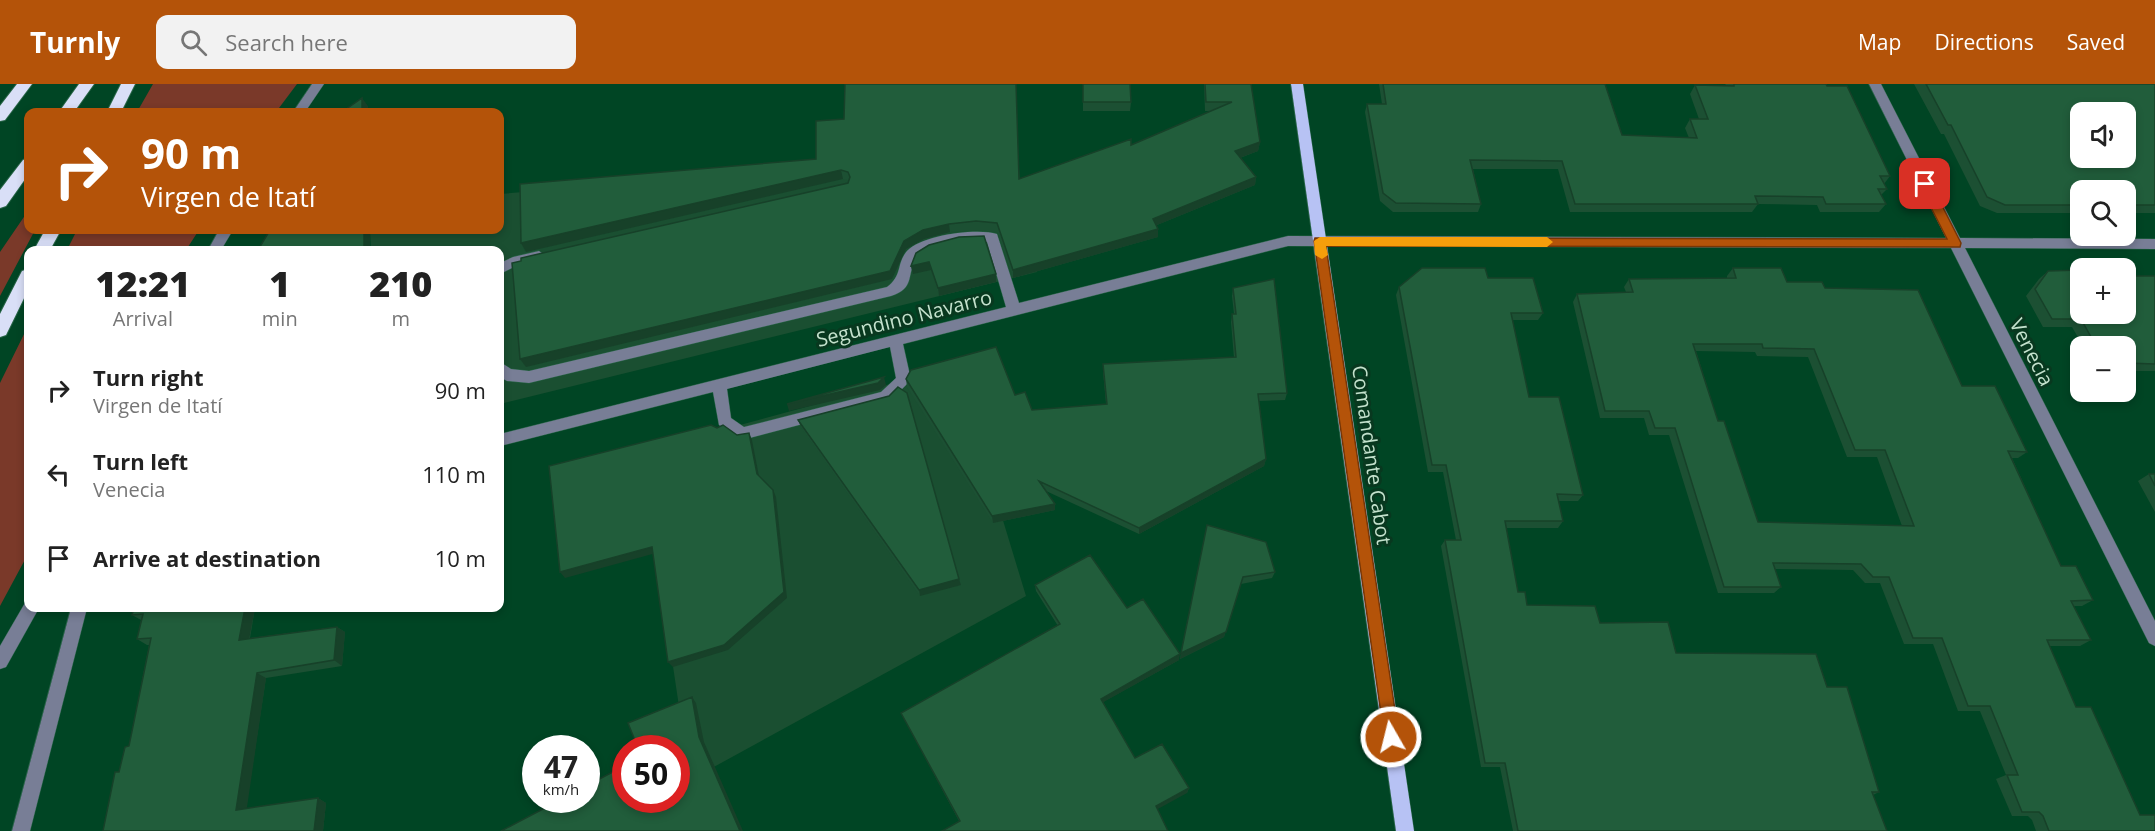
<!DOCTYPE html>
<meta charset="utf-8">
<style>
body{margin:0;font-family:"Open Sans",sans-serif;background:#f2f2f2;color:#222;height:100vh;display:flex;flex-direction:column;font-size:22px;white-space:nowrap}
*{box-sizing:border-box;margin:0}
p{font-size:20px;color:#767676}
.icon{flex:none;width:33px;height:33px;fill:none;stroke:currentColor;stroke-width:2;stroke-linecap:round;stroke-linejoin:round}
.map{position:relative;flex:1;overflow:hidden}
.details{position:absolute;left:24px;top:162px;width:480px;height:366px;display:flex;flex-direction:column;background:#fff;border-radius:12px;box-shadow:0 3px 9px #0003}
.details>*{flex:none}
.top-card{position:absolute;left:24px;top:24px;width:480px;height:126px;border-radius:12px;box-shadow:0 3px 9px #0003;background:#b45309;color:#fff;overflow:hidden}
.controls{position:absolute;left:2070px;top:18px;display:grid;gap:12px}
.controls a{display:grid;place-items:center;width:66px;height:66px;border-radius:12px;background:#fff;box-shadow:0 3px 9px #0003;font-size:30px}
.speed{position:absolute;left:522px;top:651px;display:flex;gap:12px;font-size:30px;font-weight:700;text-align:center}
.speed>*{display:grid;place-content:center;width:78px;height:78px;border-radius:50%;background:#fff;box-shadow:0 3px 9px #0003;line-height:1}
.speed small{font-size:15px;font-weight:400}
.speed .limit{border:9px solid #d22;background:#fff;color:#111}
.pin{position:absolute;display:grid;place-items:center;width:51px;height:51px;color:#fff;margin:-26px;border-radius:12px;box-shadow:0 3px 9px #0006}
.me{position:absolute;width:66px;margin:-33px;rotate:352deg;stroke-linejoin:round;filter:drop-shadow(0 0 4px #0008)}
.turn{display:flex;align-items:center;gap:21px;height:126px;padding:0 18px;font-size:27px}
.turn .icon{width:78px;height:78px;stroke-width:2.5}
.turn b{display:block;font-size:42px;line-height:51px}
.eta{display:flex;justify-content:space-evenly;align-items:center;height:102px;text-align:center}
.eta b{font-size:36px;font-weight:800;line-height:42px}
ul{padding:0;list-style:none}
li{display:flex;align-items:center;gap:18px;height:84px;padding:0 18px}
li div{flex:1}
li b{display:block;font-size:22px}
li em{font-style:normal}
header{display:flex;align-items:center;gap:36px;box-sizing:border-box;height:84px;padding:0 30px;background:#b45309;color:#fff}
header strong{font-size:28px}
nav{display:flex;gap:33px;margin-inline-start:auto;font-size:21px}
.search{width:420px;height:54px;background:#f2f2f2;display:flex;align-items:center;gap:15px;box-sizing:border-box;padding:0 21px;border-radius:12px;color:#767676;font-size:22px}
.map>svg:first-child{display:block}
.built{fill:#1a4f31}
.green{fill:#7a3929}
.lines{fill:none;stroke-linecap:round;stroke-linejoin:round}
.minor-casing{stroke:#276446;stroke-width:1}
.major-casing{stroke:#276446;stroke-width:1}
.highway-casing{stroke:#276446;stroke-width:2}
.minor{fill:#787e96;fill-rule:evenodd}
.major{fill:#b7c2f4;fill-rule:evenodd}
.highway{fill:#d9dff7;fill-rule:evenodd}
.wall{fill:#1c5033;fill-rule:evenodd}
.shaded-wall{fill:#174129}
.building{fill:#215d3b;stroke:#174129;stroke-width:1.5;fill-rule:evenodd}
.route{fill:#b45309;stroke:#753606;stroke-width:1.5}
.slow{fill:#f59e0b}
.labels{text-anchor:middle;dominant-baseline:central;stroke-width:6;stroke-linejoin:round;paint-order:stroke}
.street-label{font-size:20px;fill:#c4e2cd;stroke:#08381f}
</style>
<header>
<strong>Turnly</strong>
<div class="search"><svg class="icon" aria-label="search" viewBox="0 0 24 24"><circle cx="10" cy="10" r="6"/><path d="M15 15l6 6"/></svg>Search here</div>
<nav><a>Map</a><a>Directions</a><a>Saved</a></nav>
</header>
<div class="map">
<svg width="2155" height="747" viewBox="0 0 2155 747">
<rect width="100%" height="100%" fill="#004524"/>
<path class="built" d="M1018,68L1023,147L1037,188L500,320V166H371L370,146H500V110Z
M956,282L1026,512L690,696L641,368Z"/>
<path class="green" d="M153,0H297L276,28H137Z
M28,127V146H35L0,212V168Z
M77,146H199L186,166H67Z
M28,242V470L0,522V299Z"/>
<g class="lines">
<defs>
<path id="minor" d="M312,0H324L305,28H293Z
M1869,0H1881L1960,154L2155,155V165L1965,164L2155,537V562L2149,559L1951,164L1288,162L903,260L911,296L890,317L742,356L719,341L713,308L500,362V350L1006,223L987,158C970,157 926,161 916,176C906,190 916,204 891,212L529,299L507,297L500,293V278L511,285L529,287L887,203C903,191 896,180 907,167C923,151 976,144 997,150L1019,219L1288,152L1946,154ZM890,263L896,294L881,308L744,343L731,334L727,305Z
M219,146H233L221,166H208Z
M539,167L546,172L544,176L516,182L500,190V179L513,173Z
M28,518V524H39L6,583L0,585V562L25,519Z
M71,524H87L30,747H12Z"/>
<path id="major" d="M1291,0H1303L1414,747H1396Z"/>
<path id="highway" d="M17,0H32L5,36L0,37V22Z
M79,0H94L74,28H59Z
M121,0H135L121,28H107Z
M28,74V91L6,122L0,124V106L23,76Z
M45,146H61L50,166H34Z
M28,185V206L6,251L0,253V230L22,187Z"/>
</defs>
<use href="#minor" class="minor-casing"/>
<use href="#major" class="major-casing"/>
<use href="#highway" class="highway-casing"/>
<use href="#minor" class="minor"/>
<use href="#major" class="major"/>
<use href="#highway" class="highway"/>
</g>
<path class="wall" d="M1083,0L1131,18L1130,27H1083Z
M1204,0H1251L1260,58L1258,67L1240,74L1256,93L1255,101L1157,141L1158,153L1013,194L997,148L976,146L950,148L924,155L906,165L892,195L526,283L848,99V96L843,95L526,168L521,159L816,75L1020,95L1131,61L1211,27H1205Z
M1379,0H1605L1622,51L1689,54L1685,44L1690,35H1699L1690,10L1695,1H1726L1725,0H1826L1890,92L1884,100L1887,105L1881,111L1886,120L1879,128H1820L1817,121L1758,120L1752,128H1570L1558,85H1473L1481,120L1478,128H1393L1380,117L1365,28L1367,20H1382Z
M1914,0H2155V129H2126V106H2080V129H1997L1980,122L1944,50H1941Z
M916,169L996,198L939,212L931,186L913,190L911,182Z
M1733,184L1787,198L1825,204L1962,302L2027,368L2018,374H2012L2061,482L2093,516L2082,522H2074L2091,556L2080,562H2049L2076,623L2140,731L2155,747H2036L2032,736L2028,732H2012L1996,695L2006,691L1980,627H1958L1933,560H1904L1880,499H1865L1853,486L1775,485L1781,503L1774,509H1718L1669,351H1649L1644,334H1600L1573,218L1577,210L1626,208L1624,203L1629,195L1727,194V192ZM1696,267L1755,268L1757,272L1808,273L1847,373H1877L1902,442L1758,438L1718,337Z
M2048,187L2080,230L2155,192V287H2126V262H2083L2072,243H2043L2026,212L2039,195Z
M1488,194L1543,229L1538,236H1512L1529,313L1583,411L1578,417H1558L1563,437L1558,444H1506L1518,508L1527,521L1600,539L1676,569L1827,603L1879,708L1873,711L1887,747H1513L1500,683H1481L1441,462L1445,456H1456L1443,388H1428L1396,211L1399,203Z
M1233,204L1287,309L1285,316L1259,317L1266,375L1264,382L1139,450L1046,407L1055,420V426L993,439L907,303L906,295L1032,326L1106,320L1103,288V280L1234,274L1231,238L1232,230H1234L1232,212Z
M889,312L961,501L920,512L801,343L798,336Z
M2149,390H2155V428L2138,397Z
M1207,441L1275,488L1272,494L1241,500L1224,553L1180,575Z
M1035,501L1127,524L1179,576L1103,618L1135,674L1189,704L1187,709L959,737L901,629L1058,542L1036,507Z
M134,524H255L250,554L337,543L345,548L342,582L266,594L246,725L318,714L326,719L323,747H103L119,688L129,662L149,561H147L137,555L141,536L132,531Z"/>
<path class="shaded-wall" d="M362,14L368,22V28H362Z
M1260,58L1258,67L1234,76L1235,67Z
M841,86L843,95L526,168L521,159Z
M1256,93L1255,101L1152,143L1153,135Z
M949,140L950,148L924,155L906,165L892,195L526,283L520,275L904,157L923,146Z
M1158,145V153L1013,194V186Z
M364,146H370V166H364Z
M929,178L931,186L913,190L911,182Z
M996,190V198L939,212L938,204Z
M884,293L886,301L880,306L789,327L787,320Z
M749,349L752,356L760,397L757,390Z
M1266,375L1264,382L1139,450V444Z
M773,406L776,413L787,514L728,566L673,583L668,578Z
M1055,420V426L993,439L992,432Z
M652,463L656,469L565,494L560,488Z
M1243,493L1224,553L1180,575L1181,569Z
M959,495L961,501L920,512L919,506Z
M245,524H255L248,561L239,556Z
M337,543L345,548L342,582L334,576Z
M1180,570L1179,576L1100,620L1101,615Z
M257,589L266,594L246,730L236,726Z
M692,613L696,619L704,658L743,747H740L699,653Z
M1189,704L1187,709L1156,726V722Z
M318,714L326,719L323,747H314Z"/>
<path class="building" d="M845,0H1016L1019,95L1131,55V61L1232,18H1206L1205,0H1251L1260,58L1235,67L1256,93L1153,135L1158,145L1013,186L997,139L976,137L949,140L923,146L904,157L890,187L520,275L512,179L521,177V174L848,99L850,93L848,88L841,86L521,159L520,100L816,75V37L844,35Z
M1083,0H1130L1131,18H1083Z
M1383,0H1605L1622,51L1697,54L1690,35H1708L1695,1L1734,2V0H1826L1827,2H1847L1890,92H1880L1887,105H1878L1886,120H1826L1823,113L1755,112L1758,120H1575L1562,77L1470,76L1481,120L1396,119L1383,109L1367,20H1386Z
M1926,0H2155V121H2126V106H2080V121H2005L1987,113L1951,41H1948ZM2080,28H2126V74H2080Z
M362,14V28H342Z
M270,146H364V166H258Z
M984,152L996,190L938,204L929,178L911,182L916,169L929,161L959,153Z
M1422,184H1485L1488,194H1533L1543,229H1511L1529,313H1559L1583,411L1557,410L1563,437H1505L1518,508H1525L1527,521L1595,522L1600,539L1668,538L1676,569L1816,570L1827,603H1847L1879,708H1872L1887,747H1518L1505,679H1485L1445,456H1461L1446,381H1432L1399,203Z
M1733,184H1781L1787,198H1822L1825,204L1918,206L1962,302H1995L2027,368L2008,367L2061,482H2076L2093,516L2071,517L2091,556H2047L2076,623H2091L2140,731H2155V747H2049L2043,732L2039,728H2022L2007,691H2018L1990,622H1968L1942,554H1913L1889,493H1873L1861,480L1773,479L1781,503H1724L1675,344H1655L1649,327H1605L1577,210L1633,208L1629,195L1736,194ZM1693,260H1762L1763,264L1814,265L1855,366H1885L1914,442L1758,438L1724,337H1718Z
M2080,186V230H2126V192H2155V280L2126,279V262H2096L2081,235H2052L2035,205L2048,187Z
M1274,195L1287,309L1258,310L1266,375L1139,444L1039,397L1055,420L992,432L906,295L911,286L996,263L1015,311L1025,308L1032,326L1107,320L1103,280L1236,273L1232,230H1236L1233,204Z
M884,293L878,299L787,320Z
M898,303L907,309L959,495L919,506L798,336L889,312Z
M711,341L717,344L723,341L737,351L749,349L757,390L773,406L784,508L724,561L668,578L652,463L560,488L549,382Z
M2149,390H2155V402Z
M1207,441L1266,458L1275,488L1243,493L1226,548L1181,569Z
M1090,471L1127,524L1143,515L1180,570L1101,615L1135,674L1162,660L1189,704L1156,722L1168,747H942L960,737L901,629L1060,540L1035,501Z
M134,524H245L239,556L337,543L334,576L257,589L236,726L318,714L314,747H103L115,688H119L125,663L129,662L151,554L137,555L143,530L132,531Z
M692,613L699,653L740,747H501L560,716H586V702L626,681V716H676V664H638L628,639Z"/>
<path class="route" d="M1925,95L1931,100L1961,159L1960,163L1326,162L1399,653L1396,658L1391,660L1385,658L1314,157L1315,154L1947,155L1919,100Z"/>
<path class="slow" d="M1320,153H1547L1553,158L1547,163L1326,162L1328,171L1322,175L1315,171L1314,157Z"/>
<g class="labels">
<g class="street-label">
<text transform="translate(904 234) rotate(-14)">Segundino Navarro</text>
<text transform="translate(2032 268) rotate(63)">Venecia</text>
<text transform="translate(1372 371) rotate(82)">Comandante Cabot</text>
</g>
</g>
</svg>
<div class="controls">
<a><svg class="icon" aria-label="sound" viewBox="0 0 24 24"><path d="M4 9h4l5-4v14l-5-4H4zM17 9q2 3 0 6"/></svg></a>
<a><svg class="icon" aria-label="search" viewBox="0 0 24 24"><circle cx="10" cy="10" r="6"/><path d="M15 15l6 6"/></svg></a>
<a>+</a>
<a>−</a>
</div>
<div class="speed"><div>47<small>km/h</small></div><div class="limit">50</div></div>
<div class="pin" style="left:1925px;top:100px;background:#d93025"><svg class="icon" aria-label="arrive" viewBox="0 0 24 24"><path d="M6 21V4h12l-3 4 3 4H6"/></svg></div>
<svg class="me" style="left:1391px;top:653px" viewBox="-20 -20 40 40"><circle r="17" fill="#b45309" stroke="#fff" stroke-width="3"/><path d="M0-11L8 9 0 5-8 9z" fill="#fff"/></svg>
<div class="top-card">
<div class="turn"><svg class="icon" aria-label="right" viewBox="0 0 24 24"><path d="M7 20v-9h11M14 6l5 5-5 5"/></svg><div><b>90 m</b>Virgen de Itatí</div></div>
</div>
<section class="details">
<div class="eta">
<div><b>12:21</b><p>Arrival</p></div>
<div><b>1</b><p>min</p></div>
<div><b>210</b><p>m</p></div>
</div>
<ul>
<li><svg class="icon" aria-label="right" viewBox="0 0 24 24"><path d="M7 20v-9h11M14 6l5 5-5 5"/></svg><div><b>Turn right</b><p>Virgen de Itatí</p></div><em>90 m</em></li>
<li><svg class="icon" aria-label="left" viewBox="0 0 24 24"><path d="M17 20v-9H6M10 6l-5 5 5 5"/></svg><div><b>Turn left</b><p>Venecia</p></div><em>110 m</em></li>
<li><svg class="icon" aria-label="arrive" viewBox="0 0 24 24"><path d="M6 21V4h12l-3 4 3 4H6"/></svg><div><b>Arrive at destination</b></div><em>10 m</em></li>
</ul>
</section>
</div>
